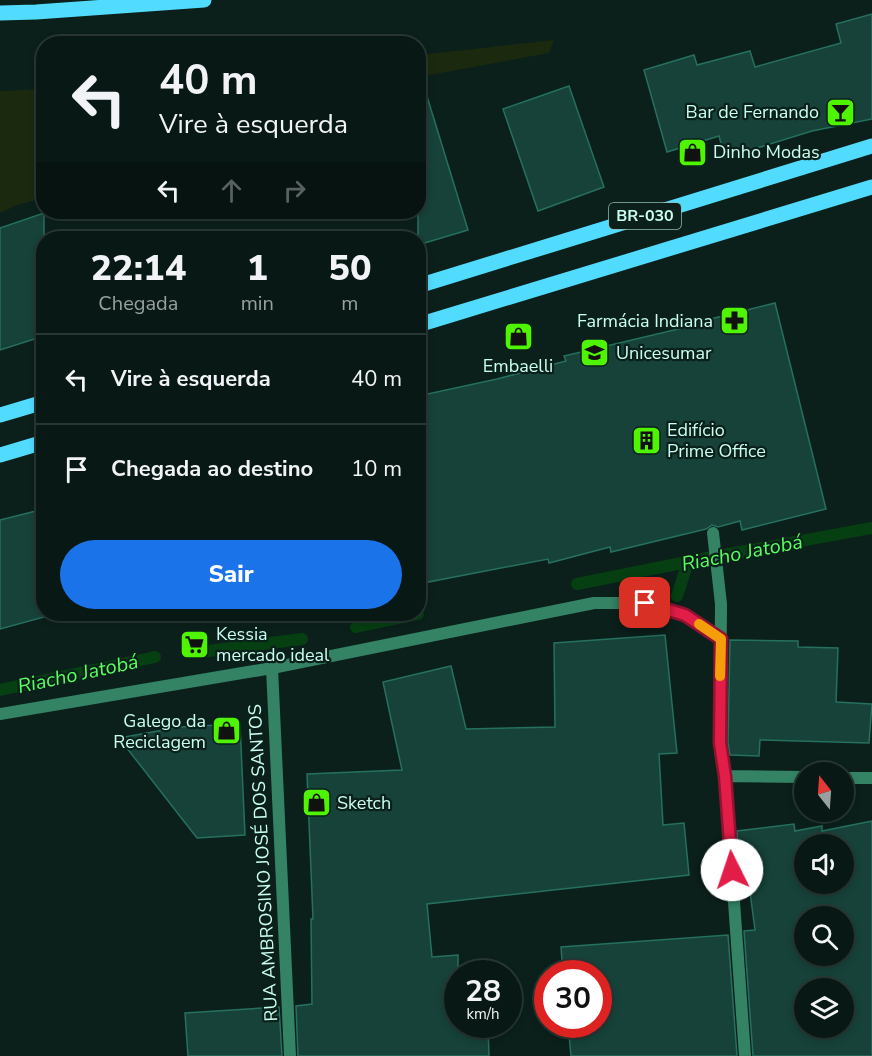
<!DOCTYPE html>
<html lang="pt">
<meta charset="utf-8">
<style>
body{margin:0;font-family:"Nunito Sans",sans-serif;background:#11211d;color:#f1f3f6;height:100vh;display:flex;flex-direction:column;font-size:22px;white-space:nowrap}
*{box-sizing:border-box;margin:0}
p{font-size:20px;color:#98a0a0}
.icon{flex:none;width:33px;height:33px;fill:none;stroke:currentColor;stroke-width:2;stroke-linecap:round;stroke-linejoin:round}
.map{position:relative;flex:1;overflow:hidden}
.details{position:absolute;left:36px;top:231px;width:390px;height:390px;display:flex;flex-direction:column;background:#081814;border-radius:24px;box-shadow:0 3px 9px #0003,0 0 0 2px #293734}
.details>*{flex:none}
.guide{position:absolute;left:36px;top:36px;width:390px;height:183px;border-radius:24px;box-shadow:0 3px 9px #0003,0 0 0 2px #293734;background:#081814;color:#f1f3f6;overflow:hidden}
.needle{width:39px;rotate:343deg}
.fabs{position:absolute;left:794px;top:762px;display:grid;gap:12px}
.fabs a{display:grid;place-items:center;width:60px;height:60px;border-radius:50%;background:#081814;box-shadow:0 3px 9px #0003,0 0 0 2px #293734;font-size:30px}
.speed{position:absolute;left:444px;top:960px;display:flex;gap:12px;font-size:30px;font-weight:700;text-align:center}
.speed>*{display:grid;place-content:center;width:78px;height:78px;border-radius:50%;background:#081814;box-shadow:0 3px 9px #0003,0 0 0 2px #293734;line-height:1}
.speed small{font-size:15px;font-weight:400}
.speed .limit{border:9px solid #d22;background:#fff;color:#111}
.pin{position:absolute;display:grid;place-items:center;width:51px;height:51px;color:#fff;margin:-26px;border-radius:12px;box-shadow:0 3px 9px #0006}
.me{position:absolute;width:66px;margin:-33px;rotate:356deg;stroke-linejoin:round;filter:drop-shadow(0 0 4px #0008)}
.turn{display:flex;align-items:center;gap:21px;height:126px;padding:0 24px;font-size:27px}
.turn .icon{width:78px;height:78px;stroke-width:2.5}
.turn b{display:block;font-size:42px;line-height:51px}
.lanes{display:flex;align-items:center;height:57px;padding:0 24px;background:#0003;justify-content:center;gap:30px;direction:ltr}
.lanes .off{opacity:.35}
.eta{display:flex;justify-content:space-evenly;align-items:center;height:102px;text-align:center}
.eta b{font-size:36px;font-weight:800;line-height:42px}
.button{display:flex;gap:12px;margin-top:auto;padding:12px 24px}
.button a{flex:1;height:69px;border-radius:36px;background:#1a73e8;color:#fff;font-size:24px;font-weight:800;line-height:69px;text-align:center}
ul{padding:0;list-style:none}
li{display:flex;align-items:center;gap:18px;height:90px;padding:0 24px;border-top:2px solid #293734}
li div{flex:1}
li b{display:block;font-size:22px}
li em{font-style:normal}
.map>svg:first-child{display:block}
.green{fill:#1b2a0e}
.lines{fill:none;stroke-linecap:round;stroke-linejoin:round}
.stream{stroke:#063f12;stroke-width:12}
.building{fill:#164239;stroke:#26705f;stroke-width:1.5;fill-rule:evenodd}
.street{stroke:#338364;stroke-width:12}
.primary{stroke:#51dcff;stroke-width:15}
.route-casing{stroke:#92132f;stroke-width:15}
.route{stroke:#e11d48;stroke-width:10}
.slow{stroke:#f59e0b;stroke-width:10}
.labels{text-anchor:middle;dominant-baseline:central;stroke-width:4.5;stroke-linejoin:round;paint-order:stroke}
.shield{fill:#0b201b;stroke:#91bcaf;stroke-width:1.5}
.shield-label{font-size:16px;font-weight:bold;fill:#caffef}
.poi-label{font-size:18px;fill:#caffef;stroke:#0b201b;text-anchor:start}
.street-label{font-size:18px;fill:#caffef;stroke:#0b201b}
.water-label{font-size:20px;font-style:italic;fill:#58ff5f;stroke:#0b201b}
</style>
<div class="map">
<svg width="872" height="1056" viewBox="0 0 872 1056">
<rect width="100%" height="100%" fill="#0b201b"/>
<path class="green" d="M554,40L549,53L419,77V55Z
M43,89V198L17,205L0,213V91Z"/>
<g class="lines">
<path class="stream" d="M577,584L707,558L872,528
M677,596L688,562
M356,627L418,614
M200,652L302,639
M0,690L155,657"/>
</g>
<path class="building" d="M872,14V119L812,131L725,158L719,136L667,152L644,70L694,55L697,65L750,51L755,67L841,43L836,24Z
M569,86L604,187L538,211L503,109Z
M426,93L468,230L418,245V94Z
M44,213V336L0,350V228Z
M775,303L826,509L742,530L740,521L718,527L712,525L706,529L611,552L610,547L549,563L548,559L418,584V396L497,379L566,361L564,356L691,326L690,324Z
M44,509V617L0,629V520Z
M665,635L677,753L659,754L663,825L684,823L689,875L427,904L432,957L458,955V1024H488L489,1056H298L296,1006L312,1004L311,919H313L307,774L402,770L383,682L451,666L466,729L555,727L554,643Z
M730,640L798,641V647L838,648L836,702L872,704L869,743L760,740L759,756L730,755L728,742Z
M240,724L245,835L197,838L119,738L180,727Z
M872,821V1056H753L744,931L755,930L747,869L740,870L737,831L794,824L795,831L822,826V831ZM804,844H843V884H804ZM804,916H843V956H804ZM804,988H843V1028H804Z
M728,935L737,1056H571L568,1024H598V974H563L561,947Z
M279,1007L282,1056H188L185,1013Z"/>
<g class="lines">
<path class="street" d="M713,533L721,604L720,743L725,776L745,1056
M272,668L290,1056
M0,714L272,668L594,603H645L685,615L721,639
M725,776L804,777
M843,778H872"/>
<path class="primary" d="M0,13L36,12L204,0
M418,286L872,146
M418,325L872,187
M0,415L44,402
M0,455L44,442"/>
</g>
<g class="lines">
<defs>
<path id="route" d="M645,603L685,615L721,639L720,743L725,776L732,870"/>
</defs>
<use href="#route" class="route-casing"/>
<use href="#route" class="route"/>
<path class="slow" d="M699,624L721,639L720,676"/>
</g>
<defs>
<symbol id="bar-square" viewBox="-11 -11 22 22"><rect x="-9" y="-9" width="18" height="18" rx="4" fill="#4ff500" stroke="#0b201b"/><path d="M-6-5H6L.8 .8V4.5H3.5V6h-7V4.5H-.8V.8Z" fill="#111"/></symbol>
<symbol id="shop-square" viewBox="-11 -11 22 22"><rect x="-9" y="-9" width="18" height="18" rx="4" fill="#4ff500" stroke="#0b201b"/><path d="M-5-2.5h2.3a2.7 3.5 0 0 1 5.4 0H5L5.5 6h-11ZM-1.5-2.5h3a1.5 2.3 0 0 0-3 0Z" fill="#111"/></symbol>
<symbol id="pharmacy-square" viewBox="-11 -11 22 22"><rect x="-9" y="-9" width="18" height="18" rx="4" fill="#4ff500" stroke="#0b201b"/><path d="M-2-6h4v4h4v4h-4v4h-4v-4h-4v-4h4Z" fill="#111"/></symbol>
<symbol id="university-square" viewBox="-11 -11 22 22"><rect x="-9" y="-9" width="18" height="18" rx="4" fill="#4ff500" stroke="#0b201b"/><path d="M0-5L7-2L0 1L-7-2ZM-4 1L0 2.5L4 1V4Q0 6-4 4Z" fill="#111"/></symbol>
<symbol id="building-square" viewBox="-11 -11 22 22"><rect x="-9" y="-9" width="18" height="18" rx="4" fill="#4ff500" stroke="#0b201b"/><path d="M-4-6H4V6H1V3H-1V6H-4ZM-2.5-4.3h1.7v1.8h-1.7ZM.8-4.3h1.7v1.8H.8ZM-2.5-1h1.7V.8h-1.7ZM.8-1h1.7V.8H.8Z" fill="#111"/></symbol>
<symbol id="supermarket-square" viewBox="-11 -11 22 22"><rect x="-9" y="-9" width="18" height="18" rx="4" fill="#4ff500" stroke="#0b201b"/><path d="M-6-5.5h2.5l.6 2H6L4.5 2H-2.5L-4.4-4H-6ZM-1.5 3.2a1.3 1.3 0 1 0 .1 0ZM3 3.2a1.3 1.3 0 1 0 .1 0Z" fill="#111"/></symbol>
</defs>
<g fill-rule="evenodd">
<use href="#bar-square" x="824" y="96" width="33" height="33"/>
<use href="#shop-square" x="676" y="136" width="33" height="33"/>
<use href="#pharmacy-square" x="718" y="304" width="33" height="33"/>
<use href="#shop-square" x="502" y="320" width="33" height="33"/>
<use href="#university-square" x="578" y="336" width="33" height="33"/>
<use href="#building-square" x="630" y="424" width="33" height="33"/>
<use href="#supermarket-square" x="178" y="628" width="33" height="33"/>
<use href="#shop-square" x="210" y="714" width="33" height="33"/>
<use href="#shop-square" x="300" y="786" width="33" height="33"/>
</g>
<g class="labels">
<rect class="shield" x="609" y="203" width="72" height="26" rx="4.5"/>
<g class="shield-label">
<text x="645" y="216">BR-030</text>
</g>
<g class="poi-label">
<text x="819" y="112" text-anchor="end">Bar de Fernando</text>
<text x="713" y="152">Dinho Modas</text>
<text x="713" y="321" text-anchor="end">Farmácia Indiana</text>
<text x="616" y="353">Unicesumar</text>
<text x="518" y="366" text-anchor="middle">Embaelli</text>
<text x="667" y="430">Edifício<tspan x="667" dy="21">Prime Office</tspan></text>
<text x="216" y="634">Kessia<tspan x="216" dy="21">mercado ideal</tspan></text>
<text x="206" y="721" text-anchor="end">Galego da<tspan x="206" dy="21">Reciclagem</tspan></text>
<text x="337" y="803">Sketch</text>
</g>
<g class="street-label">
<text transform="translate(263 863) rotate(-93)">RUA AMBROSINO JOSÉ DOS SANTOS</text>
</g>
<g class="water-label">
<text transform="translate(742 553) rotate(-11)">Riacho Jatobá</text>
<text transform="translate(78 674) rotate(-12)">Riacho Jatobá</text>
</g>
</g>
</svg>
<div class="fabs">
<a><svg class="needle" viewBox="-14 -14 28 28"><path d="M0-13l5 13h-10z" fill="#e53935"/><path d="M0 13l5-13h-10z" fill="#98a0a0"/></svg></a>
<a><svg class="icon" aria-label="sound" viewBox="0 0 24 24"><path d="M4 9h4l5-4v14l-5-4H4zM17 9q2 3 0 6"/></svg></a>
<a><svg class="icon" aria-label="search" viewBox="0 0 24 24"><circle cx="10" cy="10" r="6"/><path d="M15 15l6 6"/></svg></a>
<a><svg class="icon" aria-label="layers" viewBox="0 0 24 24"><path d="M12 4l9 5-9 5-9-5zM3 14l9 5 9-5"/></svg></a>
</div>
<div class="speed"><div>28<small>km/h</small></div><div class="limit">30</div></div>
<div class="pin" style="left:645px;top:603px;background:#d93025"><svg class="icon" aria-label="arrive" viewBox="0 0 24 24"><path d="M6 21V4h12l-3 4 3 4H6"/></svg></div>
<svg class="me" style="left:732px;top:870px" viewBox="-20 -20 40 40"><circle r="19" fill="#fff"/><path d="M0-13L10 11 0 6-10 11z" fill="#e11d48"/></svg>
<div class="guide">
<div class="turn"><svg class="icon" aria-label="left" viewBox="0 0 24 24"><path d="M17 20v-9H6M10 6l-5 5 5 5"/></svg><div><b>40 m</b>Vire à esquerda</div></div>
<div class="lanes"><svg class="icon" aria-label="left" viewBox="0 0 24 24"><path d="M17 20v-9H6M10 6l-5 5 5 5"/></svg><svg class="icon off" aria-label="ahead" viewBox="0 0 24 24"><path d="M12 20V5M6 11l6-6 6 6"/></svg><svg class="icon off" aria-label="right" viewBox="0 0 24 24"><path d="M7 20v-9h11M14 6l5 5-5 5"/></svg></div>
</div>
<section class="details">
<div class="eta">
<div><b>22:14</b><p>Chegada</p></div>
<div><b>1</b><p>min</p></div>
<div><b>50</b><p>m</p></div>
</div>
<ul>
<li><svg class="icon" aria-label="left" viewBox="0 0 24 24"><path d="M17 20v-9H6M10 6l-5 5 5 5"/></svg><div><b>Vire à esquerda</b></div><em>40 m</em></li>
<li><svg class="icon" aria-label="arrive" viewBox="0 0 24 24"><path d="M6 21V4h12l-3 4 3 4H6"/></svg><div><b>Chegada ao destino</b></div><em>10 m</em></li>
</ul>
<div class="button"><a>Sair</a></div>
</section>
</div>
